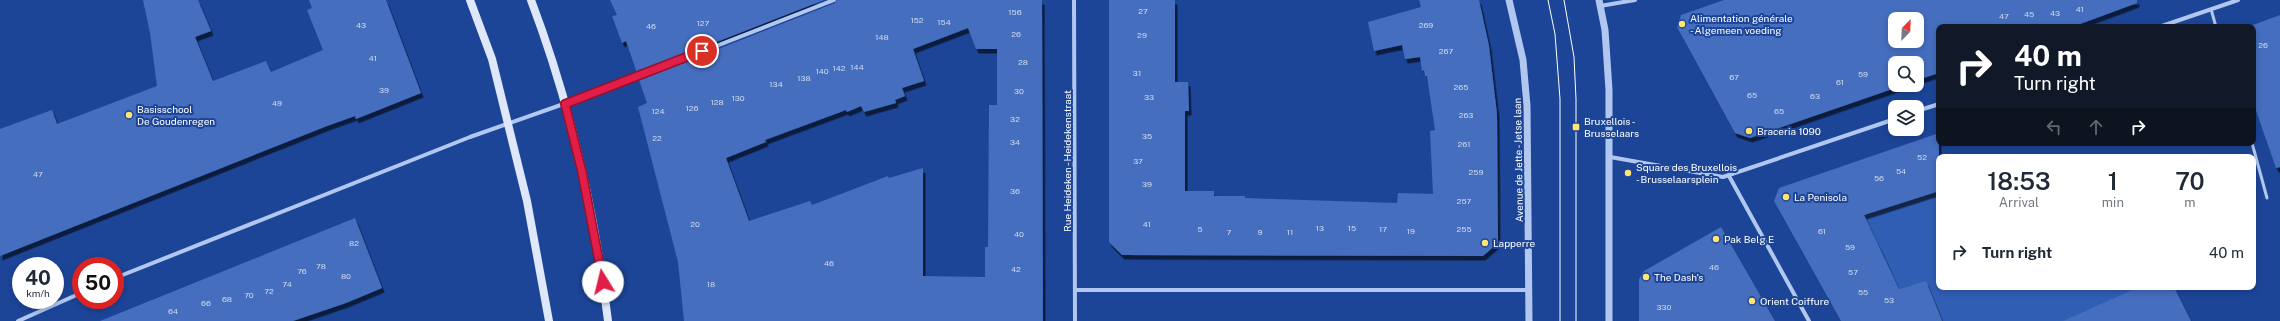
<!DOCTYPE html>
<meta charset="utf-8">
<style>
body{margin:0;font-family:"Public Sans",sans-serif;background:#f2f2f3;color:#1f2937;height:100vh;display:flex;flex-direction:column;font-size:15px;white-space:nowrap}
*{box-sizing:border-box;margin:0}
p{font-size:13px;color:#747a83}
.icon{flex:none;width:22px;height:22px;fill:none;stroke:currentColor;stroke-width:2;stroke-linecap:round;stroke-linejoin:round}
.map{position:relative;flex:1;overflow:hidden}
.details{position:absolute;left:1936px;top:154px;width:320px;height:136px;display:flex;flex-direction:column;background:#fff;border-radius:8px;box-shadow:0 2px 6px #0003}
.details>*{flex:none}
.banner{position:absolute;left:1936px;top:24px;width:320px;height:122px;border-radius:8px;box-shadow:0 2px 6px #0003;background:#111827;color:#fff;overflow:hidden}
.needle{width:26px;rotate:23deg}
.buttons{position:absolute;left:1888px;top:12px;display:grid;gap:8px}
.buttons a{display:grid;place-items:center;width:36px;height:36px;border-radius:8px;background:#fff;box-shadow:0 2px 6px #0003;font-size:20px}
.speed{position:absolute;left:12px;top:257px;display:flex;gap:8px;font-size:20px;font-weight:700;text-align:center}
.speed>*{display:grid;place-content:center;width:52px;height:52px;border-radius:50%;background:#fff;box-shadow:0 2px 6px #0003;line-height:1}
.speed small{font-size:10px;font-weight:400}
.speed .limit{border:6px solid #d22;background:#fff;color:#111}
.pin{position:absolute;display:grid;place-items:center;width:34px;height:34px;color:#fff;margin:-17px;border:2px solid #fff;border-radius:50%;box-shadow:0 1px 4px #0007}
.me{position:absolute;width:44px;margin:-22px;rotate:351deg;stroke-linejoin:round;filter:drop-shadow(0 0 3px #0008)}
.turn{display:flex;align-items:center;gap:14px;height:84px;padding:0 12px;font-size:18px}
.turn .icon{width:52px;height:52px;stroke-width:2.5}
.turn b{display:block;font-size:28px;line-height:34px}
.lanes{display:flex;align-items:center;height:38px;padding:0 12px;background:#0003;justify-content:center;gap:20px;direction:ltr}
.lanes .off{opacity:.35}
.eta{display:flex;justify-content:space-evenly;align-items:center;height:68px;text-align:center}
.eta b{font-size:24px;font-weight:600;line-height:28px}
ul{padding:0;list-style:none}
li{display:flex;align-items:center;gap:12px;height:60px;padding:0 12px}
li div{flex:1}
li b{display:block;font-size:15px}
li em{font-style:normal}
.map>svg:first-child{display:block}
.garden{fill:#305eb5}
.building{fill:#446ebf;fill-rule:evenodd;filter:url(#shadow)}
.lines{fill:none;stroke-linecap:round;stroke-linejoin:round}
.service{stroke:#b1c7f0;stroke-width:3}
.minor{stroke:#b1c7f0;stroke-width:4}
.tertiary{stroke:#b1c7f0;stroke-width:7}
.secondary{stroke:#dfe8fb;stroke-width:8}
.tram{stroke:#fff;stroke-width:1}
.route-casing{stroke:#92132f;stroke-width:10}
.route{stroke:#e11d48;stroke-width:7}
.poi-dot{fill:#ffe570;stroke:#1c4598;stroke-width:1.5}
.labels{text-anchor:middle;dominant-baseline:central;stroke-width:4;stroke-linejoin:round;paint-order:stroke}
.number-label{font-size:8px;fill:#d0dbef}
.poi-label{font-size:10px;fill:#fff;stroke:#1c4598;text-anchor:start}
.street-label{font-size:10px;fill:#fff;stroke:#1c4598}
</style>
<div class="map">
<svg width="2280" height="321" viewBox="0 0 2280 321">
<defs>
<filter id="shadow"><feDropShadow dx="2.5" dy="4.5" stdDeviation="0" flood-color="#0009"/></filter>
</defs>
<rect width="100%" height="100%" fill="#1c4598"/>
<path class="garden" d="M1936,190L1937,194L1939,193V287H2139L2071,321H1916L1914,295L1911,285L1899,289L1882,251L1878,252L1871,229L1851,215Z"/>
<path class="building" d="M143,0H198L211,31L195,37L213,81L266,61L271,72L323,50L307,10L312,8L309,0H386L421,93L356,119L355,116L327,126L0,256V129L52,110L57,124L157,86L150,33Z
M610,0H824L637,73L626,41L622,43L612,16L617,15Z
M837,0H1042L1043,321H684L678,262L638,107L647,103L639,80L835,3ZM968,28L976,49H997V105H989L988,247H985V277L923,276V168L889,178L888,176L812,205L810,201L749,221L726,158L766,142L765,140L846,110L847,112L861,106L864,112L896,103L895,100L905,96L902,88L924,81L913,49Z
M1109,0H1175V82H1188L1189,111H1185V191H1214V196H1245V198L1397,203L1398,193L1433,194L1430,131L1435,130L1427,76H1425L1424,70L1422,71L1420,57L1405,59L1402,45L1374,51L1368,22L1421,7L1419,0H1479L1489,46L1497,114L1498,243L1483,256L1122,255L1109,242Z
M1724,0H2137V3L2072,27H1939V73L1917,80V63H1895V85H1904L1750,138L1735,133L1677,27L1681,15ZM1895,19H1917V41H1895Z
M2280,15V167L2276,168L2253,102V25Z
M1939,133V191L1864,215L1899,289L1926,281L1942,321H1841L1774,201L1779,188Z
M355,218L382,288L346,303L293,321H100Z
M1721,227L1775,321H1639V279L1644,271Z
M2139,287H2174L2191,321H2063Z"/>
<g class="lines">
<path class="service" d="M2211,9L2216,27
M2252,143L2267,198"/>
<path class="minor" d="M1074,0L1075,321
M1600,6L1635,0
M2159,27L2238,0
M1917,111L1939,104
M1610,157L1723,177L1895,119
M1729,176L1809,321
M115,278L470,137L606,89L834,0
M1075,290H1529
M18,321L81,293"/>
<path class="tertiary" d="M1509,0L1523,60L1527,106L1529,321
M1599,0L1605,30L1609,90V321"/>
<path class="secondary" d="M470,0L492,59L527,201L549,321
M531,0C570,103 595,212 608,321"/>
<path class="tram" d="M1548,0L1555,34L1560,99V321
M1564,0L1574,57L1576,99V321"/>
</g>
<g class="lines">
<defs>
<path id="route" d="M603,282L582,172L565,104L702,51"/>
</defs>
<use href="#route" class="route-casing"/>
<use href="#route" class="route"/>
</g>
<g class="poi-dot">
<circle cx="1682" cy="24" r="4"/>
<circle cx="129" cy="115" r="4"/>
<rect x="1572" y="123" width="8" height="8" rx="2"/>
<circle cx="1749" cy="131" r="4"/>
<circle cx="1628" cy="173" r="4"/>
<circle cx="1786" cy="197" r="4"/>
<circle cx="1716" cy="239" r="4"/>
<circle cx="1485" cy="243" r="4"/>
<circle cx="1646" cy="277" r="4"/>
<circle cx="1752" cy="301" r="4"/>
</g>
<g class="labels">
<g class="number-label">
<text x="2080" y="9">41</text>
<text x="1143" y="11">27</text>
<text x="1015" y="12">156</text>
<text x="2055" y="13">43</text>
<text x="2029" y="14">45</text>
<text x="2004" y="16">47</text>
<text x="917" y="20">152</text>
<text x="944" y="22">154</text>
<text x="703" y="23">127</text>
<text x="361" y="25">43</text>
<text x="1426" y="25">269</text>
<text x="651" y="26">46</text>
<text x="1016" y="34">26</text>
<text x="1142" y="35">29</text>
<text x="882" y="37">148</text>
<text x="2263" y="45">26</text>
<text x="1446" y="51">267</text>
<text x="373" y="58">41</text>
<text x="1023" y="62">28</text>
<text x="857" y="67">144</text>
<text x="839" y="68">142</text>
<text x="822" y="71">140</text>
<text x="1137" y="73">31</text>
<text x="1863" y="74">59</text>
<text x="1734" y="77">67</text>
<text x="804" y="78">138</text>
<text x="1840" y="82">61</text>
<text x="776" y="84">134</text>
<text x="1461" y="87">265</text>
<text x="384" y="90">39</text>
<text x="1019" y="91">30</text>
<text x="1752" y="95">65</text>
<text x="1815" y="96">63</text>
<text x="1149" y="97">33</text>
<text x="738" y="98">130</text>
<text x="717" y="102">128</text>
<text x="277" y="103">49</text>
<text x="692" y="108">126</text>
<text x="658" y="111">124</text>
<text x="1779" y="111">65</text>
<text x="1466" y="115">263</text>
<text x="1015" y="119">32</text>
<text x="1147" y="136">35</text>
<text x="657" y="138">22</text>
<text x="1015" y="142">34</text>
<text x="1464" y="144">261</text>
<text x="1922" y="157">52</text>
<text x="1138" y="161">37</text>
<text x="1901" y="171">54</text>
<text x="1476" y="172">259</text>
<text x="38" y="174">47</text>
<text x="1879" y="178">56</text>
<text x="1147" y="184">39</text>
<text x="1015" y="191">36</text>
<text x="1464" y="201">257</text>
<text x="695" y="224">20</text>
<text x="1147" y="224">41</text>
<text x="1320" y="228">13</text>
<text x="1352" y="228">15</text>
<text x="1200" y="229">5</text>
<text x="1383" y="229">17</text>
<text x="1464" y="229">255</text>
<text x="1411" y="231">19</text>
<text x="1822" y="231">61</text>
<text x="1229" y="232">7</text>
<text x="1260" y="232">9</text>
<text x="1290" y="232">11</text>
<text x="1019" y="234">40</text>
<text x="354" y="243">82</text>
<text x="1850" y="247">59</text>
<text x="829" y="263">46</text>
<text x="321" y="266">78</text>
<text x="1714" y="267">46</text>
<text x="1016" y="269">42</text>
<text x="302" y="271">76</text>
<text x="1853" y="272">57</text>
<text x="346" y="276">80</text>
<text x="287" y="284">74</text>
<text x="711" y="284">18</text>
<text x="269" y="291">72</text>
<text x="1863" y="292">55</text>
<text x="249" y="295">70</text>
<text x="227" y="299">68</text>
<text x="1889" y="300">53</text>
<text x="206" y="303">66</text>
<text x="1664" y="307">330</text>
<text x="173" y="311">64</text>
</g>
<g class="poi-label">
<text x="1690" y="18">Alimentation générale<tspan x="1690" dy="12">- Algemeen voeding</tspan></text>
<text x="137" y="109">Basisschool<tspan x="137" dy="12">De Goudenregen</tspan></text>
<text x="1584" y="121">Bruxellois -<tspan x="1584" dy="12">Brusselaars</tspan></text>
<text x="1757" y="131">Braceria 1090</text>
<text x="1636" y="167">Square des Bruxellois<tspan x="1636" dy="12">- Brusselaarsplein</tspan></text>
<text x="1794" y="197">La Penisola</text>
<text x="1724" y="239">Pak Belg E</text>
<text x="1493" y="243">Lapperre</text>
<text x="1654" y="277">The Dash's</text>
<text x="1760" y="301">Orient Coiffure</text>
</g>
<g class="street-label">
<text transform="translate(1518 160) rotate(-91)">Avenue de Jette - Jetse laan</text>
<text transform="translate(1067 161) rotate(-90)">Rue Heideken - Heidekenstraat</text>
</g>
</g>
</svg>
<div class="buttons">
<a><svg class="needle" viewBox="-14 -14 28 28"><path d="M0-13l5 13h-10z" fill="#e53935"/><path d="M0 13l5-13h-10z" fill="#747a83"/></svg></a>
<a><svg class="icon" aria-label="search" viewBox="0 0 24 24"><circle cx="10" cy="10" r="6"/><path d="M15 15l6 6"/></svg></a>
<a><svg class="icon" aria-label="layers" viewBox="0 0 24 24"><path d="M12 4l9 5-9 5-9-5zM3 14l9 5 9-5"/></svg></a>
</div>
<div class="speed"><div>40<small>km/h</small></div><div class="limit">50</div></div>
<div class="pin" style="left:702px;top:51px;background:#d93025"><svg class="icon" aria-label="arrive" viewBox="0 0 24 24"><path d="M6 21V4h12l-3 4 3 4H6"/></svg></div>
<svg class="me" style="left:603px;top:282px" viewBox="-20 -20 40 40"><circle r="19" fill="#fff"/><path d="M0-13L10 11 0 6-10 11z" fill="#e11d48"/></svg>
<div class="banner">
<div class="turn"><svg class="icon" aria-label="right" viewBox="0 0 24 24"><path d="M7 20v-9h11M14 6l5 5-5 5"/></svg><div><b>40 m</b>Turn right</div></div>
<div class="lanes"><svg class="icon off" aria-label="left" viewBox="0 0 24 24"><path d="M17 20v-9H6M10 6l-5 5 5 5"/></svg><svg class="icon off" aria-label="ahead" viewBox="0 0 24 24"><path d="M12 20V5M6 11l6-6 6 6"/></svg><svg class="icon" aria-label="right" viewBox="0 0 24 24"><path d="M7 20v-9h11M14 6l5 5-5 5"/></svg></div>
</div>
<section class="details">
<div class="eta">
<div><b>18:53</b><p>Arrival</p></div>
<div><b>1</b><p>min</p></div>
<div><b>70</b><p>m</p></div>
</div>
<ul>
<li><svg class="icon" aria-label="right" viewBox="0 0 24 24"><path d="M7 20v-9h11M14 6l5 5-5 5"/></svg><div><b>Turn right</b></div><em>40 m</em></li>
</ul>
</section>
</div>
